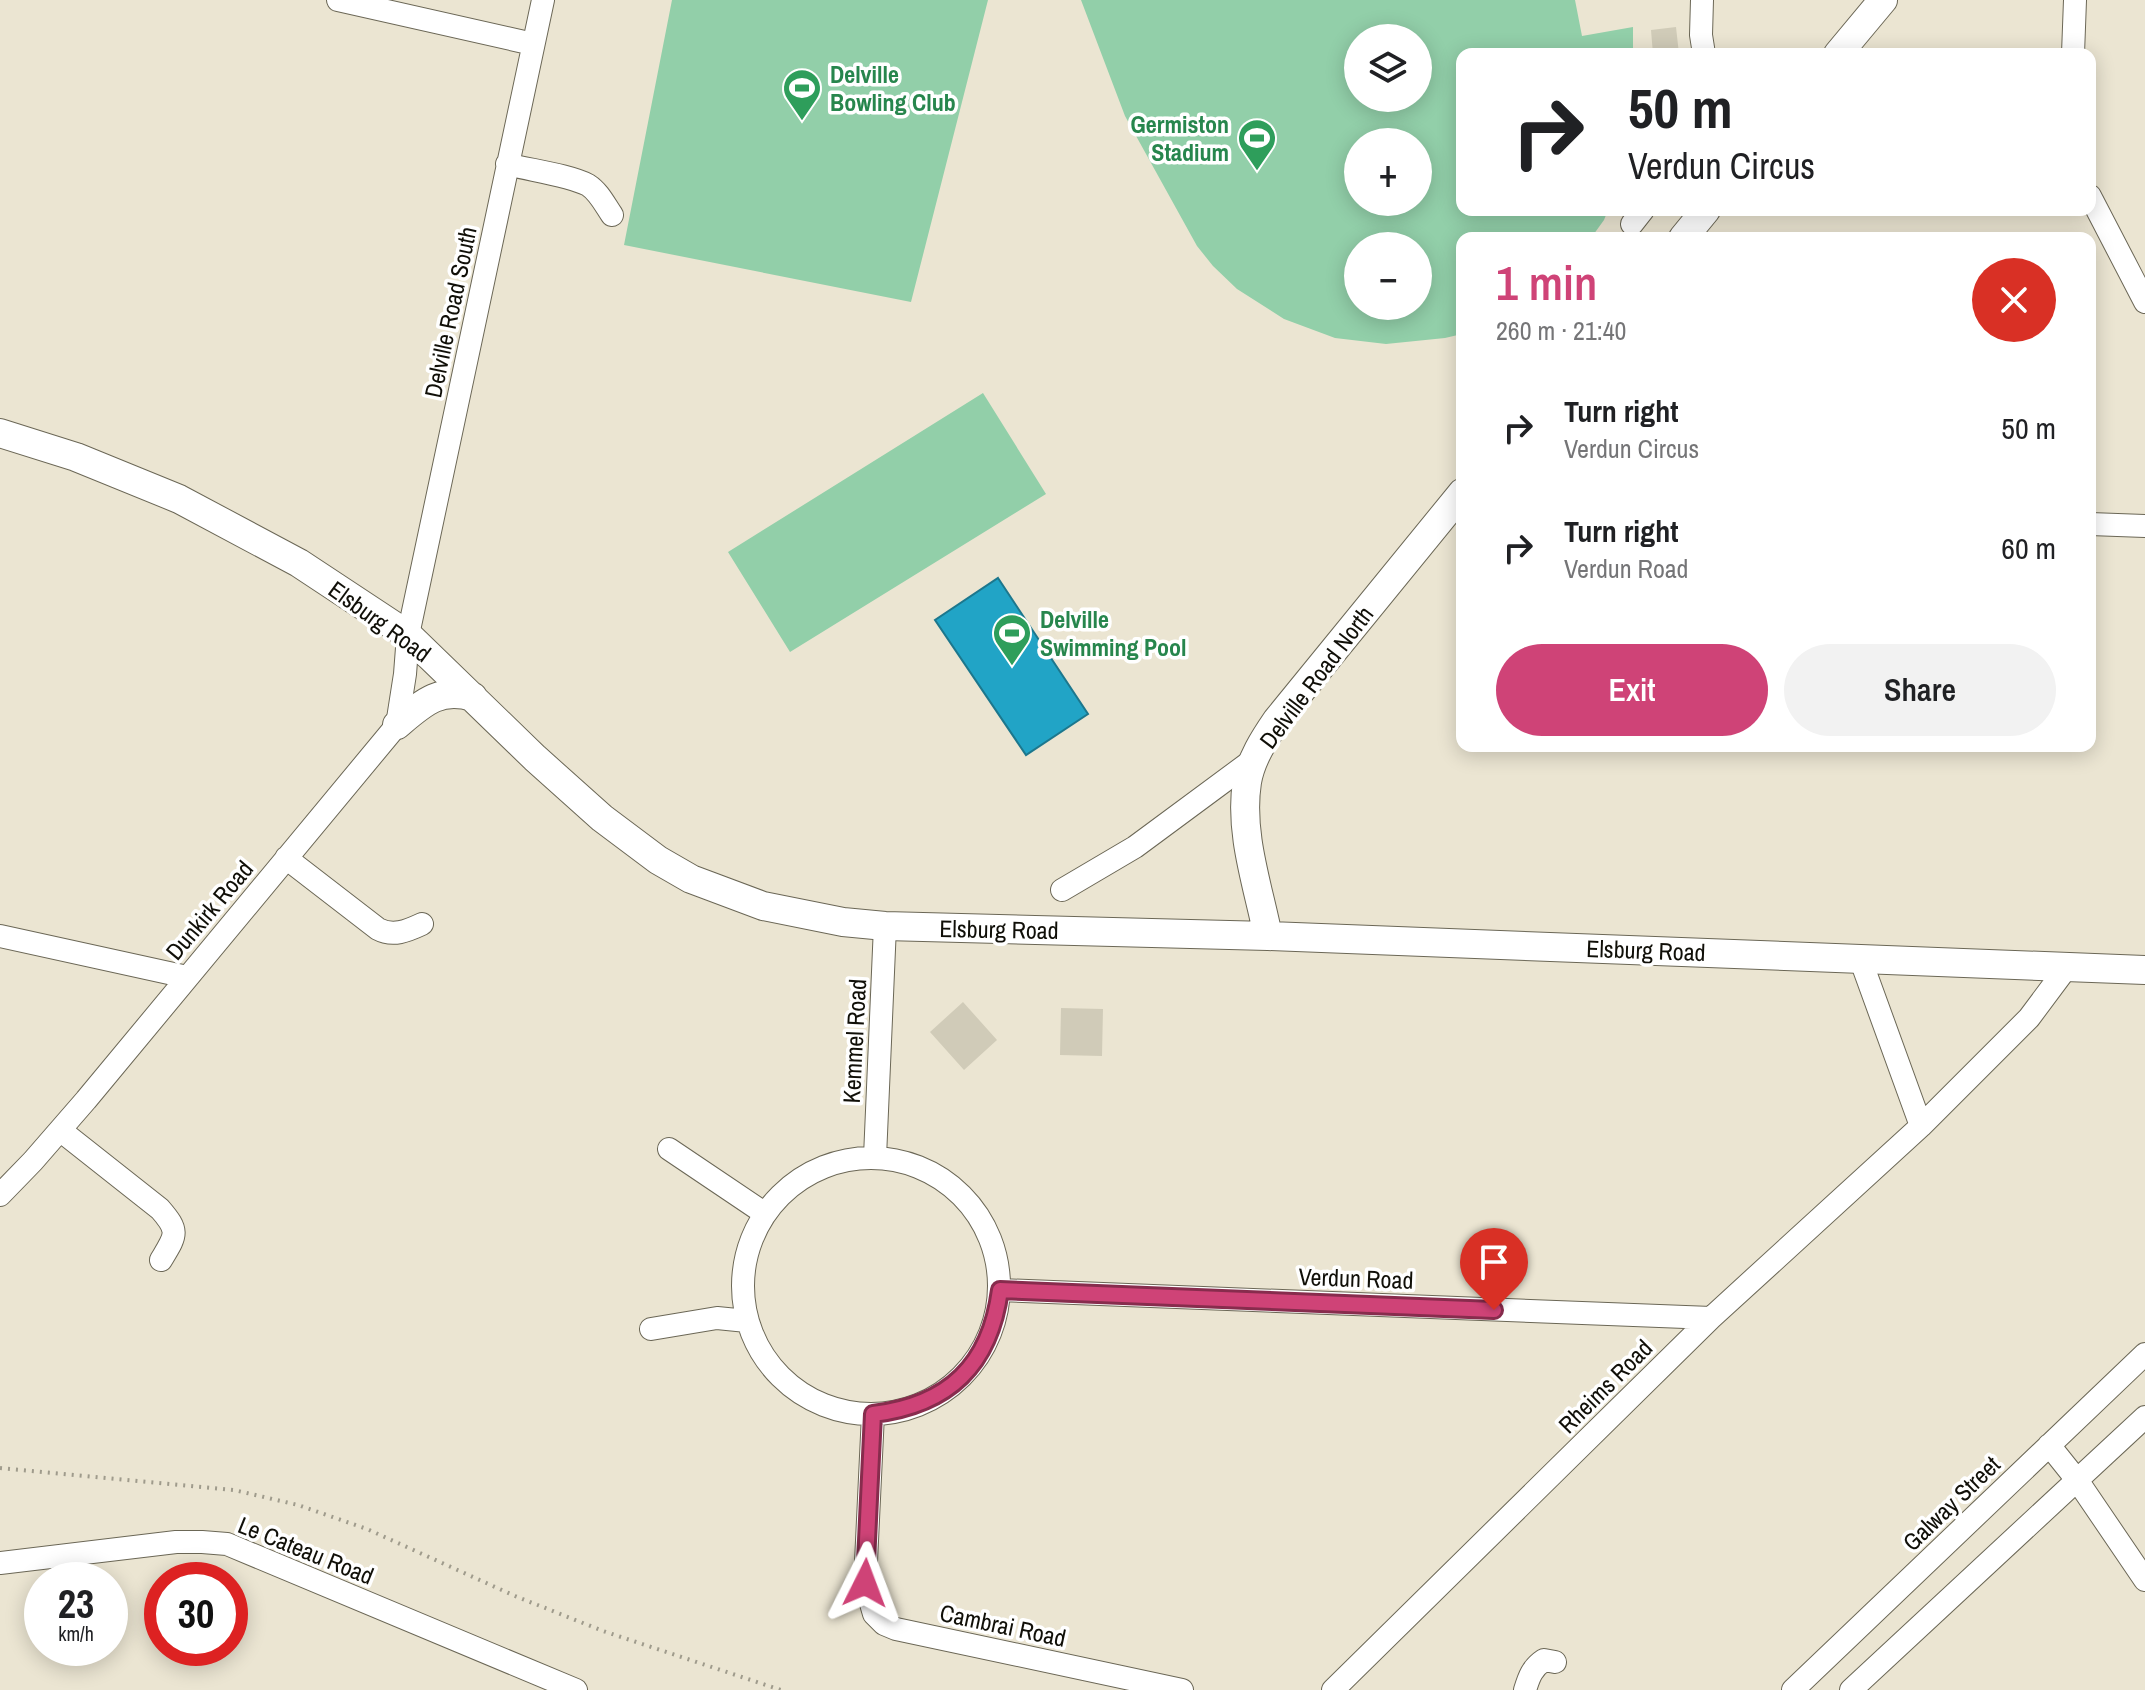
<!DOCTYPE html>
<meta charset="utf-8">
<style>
body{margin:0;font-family:"Archivo Narrow",sans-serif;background:#f2f2f2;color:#202124;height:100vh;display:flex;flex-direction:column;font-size:30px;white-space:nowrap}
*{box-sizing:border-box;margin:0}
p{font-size:26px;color:#757577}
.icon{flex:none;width:44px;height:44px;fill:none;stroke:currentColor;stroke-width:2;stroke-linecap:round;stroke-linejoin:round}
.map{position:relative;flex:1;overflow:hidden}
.panel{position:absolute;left:1456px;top:232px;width:640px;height:520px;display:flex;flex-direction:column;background:#fff;border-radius:16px;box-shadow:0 4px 20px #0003}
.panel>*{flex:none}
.top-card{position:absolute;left:1456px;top:48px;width:640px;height:168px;border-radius:16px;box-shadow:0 4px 20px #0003;background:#fff;color:#202124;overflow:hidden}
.fabs{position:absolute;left:1344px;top:24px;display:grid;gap:16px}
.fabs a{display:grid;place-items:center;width:88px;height:88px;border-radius:50%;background:#fff;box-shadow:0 4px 20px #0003;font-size:40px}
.speed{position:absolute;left:24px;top:1562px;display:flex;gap:16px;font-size:40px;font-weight:700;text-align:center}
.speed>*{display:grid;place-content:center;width:104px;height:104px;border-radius:50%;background:#fff;box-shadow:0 4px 20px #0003;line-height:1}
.speed small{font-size:20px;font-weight:400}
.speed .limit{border:12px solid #d22;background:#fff;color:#111}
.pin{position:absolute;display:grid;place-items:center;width:68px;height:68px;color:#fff;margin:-82px -34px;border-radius:50% 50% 50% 0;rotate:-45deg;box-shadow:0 0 8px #0007}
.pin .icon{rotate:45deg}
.me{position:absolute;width:88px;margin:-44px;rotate:3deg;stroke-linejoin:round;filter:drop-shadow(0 0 6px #0008)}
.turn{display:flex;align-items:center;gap:28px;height:168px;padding:0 40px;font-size:36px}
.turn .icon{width:104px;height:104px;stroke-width:2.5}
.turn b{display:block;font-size:56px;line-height:68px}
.round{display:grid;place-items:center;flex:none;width:84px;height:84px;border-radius:42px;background:#f2f2f2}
.head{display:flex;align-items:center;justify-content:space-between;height:136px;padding:0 40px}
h1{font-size:48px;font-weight:600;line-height:60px;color:#cf4377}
.action{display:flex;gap:16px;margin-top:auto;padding:16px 40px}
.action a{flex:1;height:92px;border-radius:48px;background:#cf4377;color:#fff;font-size:32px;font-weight:600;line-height:92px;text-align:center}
.action a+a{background:#f2f2f2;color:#202124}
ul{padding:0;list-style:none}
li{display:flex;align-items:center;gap:24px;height:120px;padding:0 40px}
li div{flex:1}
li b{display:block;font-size:30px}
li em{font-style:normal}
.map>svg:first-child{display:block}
.green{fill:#92cfa9;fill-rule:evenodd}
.water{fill:#21a4c6;stroke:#1c778d;stroke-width:2}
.building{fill:#d0cbb8}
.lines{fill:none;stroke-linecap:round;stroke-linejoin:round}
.minor-casing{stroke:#6b6756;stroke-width:24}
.major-casing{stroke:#6b6756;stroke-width:30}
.path{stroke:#9f9b8c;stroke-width:4;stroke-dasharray:2 6;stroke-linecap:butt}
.minor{stroke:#fff;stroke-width:22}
.major{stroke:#fff;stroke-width:28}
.route-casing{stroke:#872c4d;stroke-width:20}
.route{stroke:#cf4377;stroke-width:14}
.labels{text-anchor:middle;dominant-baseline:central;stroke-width:7;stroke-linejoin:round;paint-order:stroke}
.leisure-label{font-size:24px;font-weight:bold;fill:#27864d;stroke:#fff;text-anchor:start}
.street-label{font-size:24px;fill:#100f08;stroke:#fff}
</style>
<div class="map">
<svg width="2145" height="1690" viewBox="0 0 2145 1690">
<rect width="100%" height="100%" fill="#ebe5d2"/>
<path class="green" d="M672,0H988L911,302L624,245Z
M1081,0H1575L1582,36L1633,27V54H1462V210H1608L1604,220L1591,238H1462V334L1445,338L1386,344L1335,338L1284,319L1237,289L1213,266L1197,246L1125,116ZM1358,38H1418V98H1358ZM1358,142H1418V202H1358ZM1358,246H1418V306H1358Z
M983,393L1046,494L790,652L728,552Z"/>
<path class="water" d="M998,578L1088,714L1026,755L935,620Z"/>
<path class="building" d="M1676,27L1679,54H1653L1651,30Z
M963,1002L997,1040L964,1070L930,1032Z
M1061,1008L1103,1009L1102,1056L1060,1055Z"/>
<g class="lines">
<defs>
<path id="minor" d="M338,0L533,44
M1702,0L1701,35L1704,54
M2073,54L2075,0
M507,164C529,170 569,175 588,185C599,192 605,205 612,215
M2090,196L2145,302
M1632,224L1643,210
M2090,524L2145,526
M286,858L378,929C393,937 407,931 422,924
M1062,890L1135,847L1254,759
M0,936L187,977
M1860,958L1921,1126
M60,1130L160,1209C180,1232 176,1235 161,1260
M669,1149L764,1213
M875,1157L885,926
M743 1286a128 128 0 1 1 256 0a128 128 0 1 1-256 0Z
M0,1195L33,1161L86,1100L397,725L405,674L408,635L543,0
M1000,1290L1711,1318
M651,1329L717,1318L747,1321
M873,1414L865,1583L874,1614L884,1624L896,1629L1182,1690
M2049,1445L2077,1480L2145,1580
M0,1563L176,1542H202L227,1544L576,1690
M1333,1690L1711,1318L1921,1126L2029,1018L2067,967
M1525,1690C1529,1677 1532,1668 1544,1660L1555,1662
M1793,1690L2145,1354
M1851,1690L2145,1417"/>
<path id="major" d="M1838,54L1883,0
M1683,238L1706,210
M0,433L76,457L179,499L299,563L408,635L535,758L602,818L658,860L691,879L763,906L843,922L885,926L1268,936L2145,970
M397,725C423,703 439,687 473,697
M1268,936C1258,886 1239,833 1247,782C1251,759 1264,739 1277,720L1462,493"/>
</defs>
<use href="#minor" class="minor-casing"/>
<use href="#major" class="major-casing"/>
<path class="path" d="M0,1468L234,1490L298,1505L367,1529L515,1596L603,1631L781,1690"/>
<use href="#minor" class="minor"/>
<use href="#major" class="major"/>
</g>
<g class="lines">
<defs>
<path id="route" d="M865,1583L873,1414C949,1405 990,1365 1000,1290L1494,1310"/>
</defs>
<use href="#route" class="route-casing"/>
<use href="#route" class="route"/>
</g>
<defs>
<symbol id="stadium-pin" viewBox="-11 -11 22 30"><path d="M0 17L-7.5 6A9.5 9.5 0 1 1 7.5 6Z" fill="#2e9e5b" stroke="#fff"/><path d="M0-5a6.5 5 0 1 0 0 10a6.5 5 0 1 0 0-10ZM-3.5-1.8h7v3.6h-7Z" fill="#fff"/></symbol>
</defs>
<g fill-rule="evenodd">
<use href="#stadium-pin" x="780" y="66" width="44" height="60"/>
<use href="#stadium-pin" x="1235" y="116" width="44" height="60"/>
<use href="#stadium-pin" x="990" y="611" width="44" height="60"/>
</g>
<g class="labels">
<g class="leisure-label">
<text x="830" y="74">Delville<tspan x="830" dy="28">Bowling Club</tspan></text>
<text x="1229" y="124" text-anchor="end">Germiston<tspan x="1229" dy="28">Stadium</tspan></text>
<text x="1040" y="619">Delville<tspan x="1040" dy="28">Swimming Pool</tspan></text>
</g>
<g class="street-label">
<text transform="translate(450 312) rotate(-78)">Delville Road South</text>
<text transform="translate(380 621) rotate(36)">Elsburg Road</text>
<text transform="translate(1316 677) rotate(-53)">Delville Road North</text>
<text transform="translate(209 910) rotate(-50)">Dunkirk Road</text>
<text transform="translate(999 929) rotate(1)">Elsburg Road</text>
<text transform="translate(1646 950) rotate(2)">Elsburg Road</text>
<text transform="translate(854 1041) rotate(-87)">Kemmel Road</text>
<text transform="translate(1356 1278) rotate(2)">Verdun Road</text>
<text transform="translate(1605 1386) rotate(-45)">Rheims Road</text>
<text transform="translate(1951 1503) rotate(-44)">Galway Street</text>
<text transform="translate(306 1550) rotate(22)">Le Cateau Road</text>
<text transform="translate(1003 1625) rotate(12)">Cambrai Road</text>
</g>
</g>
</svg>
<div class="fabs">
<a><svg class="icon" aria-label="layers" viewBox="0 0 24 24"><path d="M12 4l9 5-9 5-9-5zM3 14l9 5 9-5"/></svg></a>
<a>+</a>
<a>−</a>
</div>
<div class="speed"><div>23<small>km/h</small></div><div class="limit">30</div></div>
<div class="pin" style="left:1494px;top:1310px;background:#d93025"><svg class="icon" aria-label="arrive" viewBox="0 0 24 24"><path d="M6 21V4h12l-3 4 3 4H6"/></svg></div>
<svg class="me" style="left:865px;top:1583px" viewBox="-20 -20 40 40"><path d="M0-17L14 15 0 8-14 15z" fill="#cf4377" stroke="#fff" stroke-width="4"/></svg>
<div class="top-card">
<div class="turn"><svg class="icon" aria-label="right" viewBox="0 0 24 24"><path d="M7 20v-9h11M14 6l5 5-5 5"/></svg><div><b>50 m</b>Verdun Circus</div></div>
</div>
<section class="panel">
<div class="head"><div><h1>1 min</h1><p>260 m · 21:40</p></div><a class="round" style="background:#d93025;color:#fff"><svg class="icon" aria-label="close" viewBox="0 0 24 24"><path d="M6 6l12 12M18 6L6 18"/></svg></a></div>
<ul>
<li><svg class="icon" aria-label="right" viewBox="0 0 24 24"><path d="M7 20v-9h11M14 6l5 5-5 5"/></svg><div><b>Turn right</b><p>Verdun Circus</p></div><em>50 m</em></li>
<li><svg class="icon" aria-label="right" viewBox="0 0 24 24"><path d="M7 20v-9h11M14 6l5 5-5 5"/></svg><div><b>Turn right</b><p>Verdun Road</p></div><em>60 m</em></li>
</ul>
<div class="action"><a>Exit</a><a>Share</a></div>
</section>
</div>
